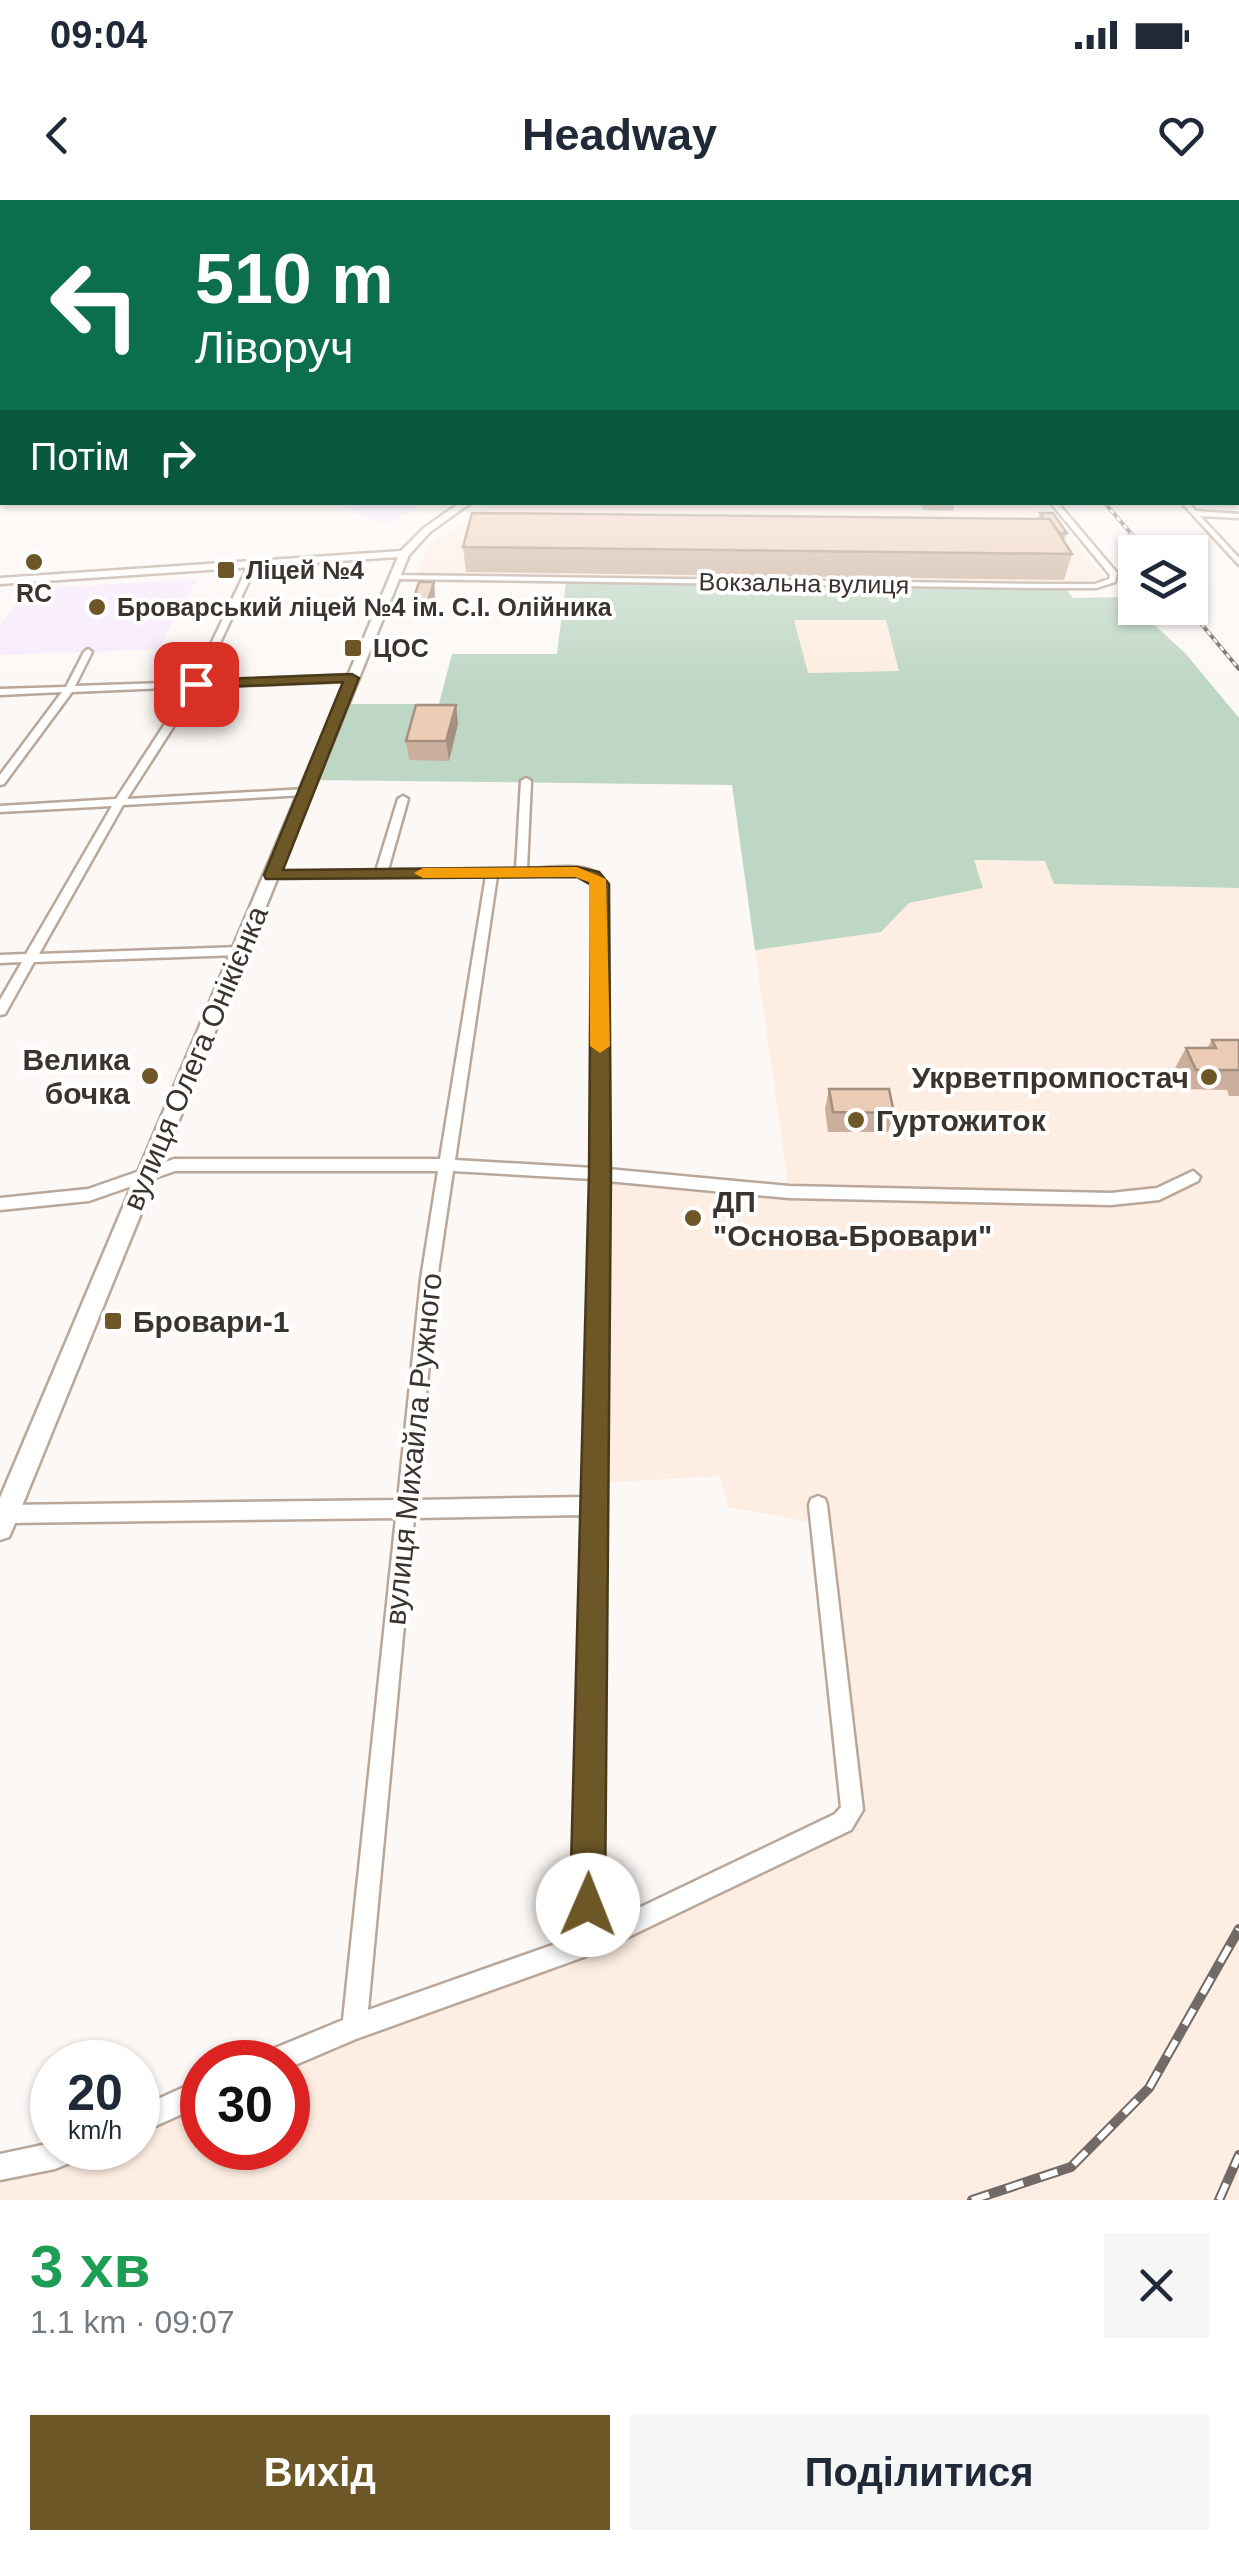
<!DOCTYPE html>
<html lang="uk">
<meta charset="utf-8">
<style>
body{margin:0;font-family:Arial,sans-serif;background:#f6f6f7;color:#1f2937;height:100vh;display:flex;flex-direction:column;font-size:38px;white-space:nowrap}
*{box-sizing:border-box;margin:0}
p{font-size:32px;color:#747a83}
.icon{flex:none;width:55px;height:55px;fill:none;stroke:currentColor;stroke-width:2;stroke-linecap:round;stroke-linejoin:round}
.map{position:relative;height:2000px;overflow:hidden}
.drawer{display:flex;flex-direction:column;background:#fff;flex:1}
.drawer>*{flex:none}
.guide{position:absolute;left:0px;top:0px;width:1240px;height:305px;box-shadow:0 2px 8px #0004;background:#0b6e4f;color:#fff;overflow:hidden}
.buttons{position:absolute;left:1118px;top:335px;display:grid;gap:20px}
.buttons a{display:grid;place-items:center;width:90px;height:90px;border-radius:0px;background:#fff;box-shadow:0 2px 8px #0004;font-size:50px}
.speed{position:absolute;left:30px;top:1840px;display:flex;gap:20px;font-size:50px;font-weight:700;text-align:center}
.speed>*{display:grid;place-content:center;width:130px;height:130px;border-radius:50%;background:#fff;box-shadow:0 2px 8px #0004;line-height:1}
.speed small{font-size:25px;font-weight:400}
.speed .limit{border:15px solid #d22;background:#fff;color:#111}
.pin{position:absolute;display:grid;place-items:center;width:85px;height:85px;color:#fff;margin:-42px;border-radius:20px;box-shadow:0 5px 15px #0006}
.me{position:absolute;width:110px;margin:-55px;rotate:1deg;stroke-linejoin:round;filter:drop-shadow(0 0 8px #0008)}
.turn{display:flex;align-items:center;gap:35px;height:210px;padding:0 30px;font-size:45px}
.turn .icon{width:130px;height:130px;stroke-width:2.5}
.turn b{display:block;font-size:70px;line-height:85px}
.then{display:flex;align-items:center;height:95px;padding:0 30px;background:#0003;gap:20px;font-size:38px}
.round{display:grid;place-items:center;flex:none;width:105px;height:105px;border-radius:0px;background:#f6f6f7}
.head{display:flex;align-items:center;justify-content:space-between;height:170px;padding:0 30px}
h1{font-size:60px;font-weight:800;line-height:75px;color:#1e9e55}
.button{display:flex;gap:20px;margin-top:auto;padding:20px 30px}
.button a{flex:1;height:115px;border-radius:0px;background:#6d5726;color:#fff;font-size:40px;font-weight:800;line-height:115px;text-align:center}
.button a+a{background:#f6f6f7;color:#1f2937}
.status{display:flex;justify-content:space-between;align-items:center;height:70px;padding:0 50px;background:#fff;direction:ltr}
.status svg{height:28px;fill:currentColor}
header{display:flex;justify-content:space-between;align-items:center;height:130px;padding:0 30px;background:#fff;font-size:45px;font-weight:800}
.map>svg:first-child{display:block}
.built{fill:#fdede2}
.education{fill:#f7eafe}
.green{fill:#bed6c4;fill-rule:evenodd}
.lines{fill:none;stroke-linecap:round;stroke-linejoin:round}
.minor-casing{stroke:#b9a79a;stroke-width:5}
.major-casing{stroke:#b9a79a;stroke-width:5}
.minor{fill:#fff;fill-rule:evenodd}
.major{fill:#fff;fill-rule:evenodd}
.rail-far1-casing{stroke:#716a66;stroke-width:4}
.rail-casing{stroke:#716a66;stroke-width:10}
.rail-far1{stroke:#fff;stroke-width:2.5;stroke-dasharray:5;stroke-linecap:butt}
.rail{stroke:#fff;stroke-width:6;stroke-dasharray:18;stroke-linecap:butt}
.wall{fill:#cbaf9c}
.shaded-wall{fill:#a58f7f}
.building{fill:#ecccb5;stroke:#a58f7f;stroke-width:2.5}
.route{fill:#6d5726;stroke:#473919;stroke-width:2.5}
.slow{fill:#f59e0b}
.poi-dot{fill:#6d5726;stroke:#fff;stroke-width:4}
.labels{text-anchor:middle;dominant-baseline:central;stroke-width:8;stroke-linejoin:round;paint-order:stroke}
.far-poi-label{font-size:25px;font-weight:bold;fill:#3b332e;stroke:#fff;text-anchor:start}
.far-street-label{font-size:25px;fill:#3b332e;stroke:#fff}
.street-label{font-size:30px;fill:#3b332e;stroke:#fff}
.poi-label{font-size:30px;font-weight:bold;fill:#3b332e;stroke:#fff;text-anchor:start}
</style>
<div class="status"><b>09:04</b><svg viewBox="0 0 49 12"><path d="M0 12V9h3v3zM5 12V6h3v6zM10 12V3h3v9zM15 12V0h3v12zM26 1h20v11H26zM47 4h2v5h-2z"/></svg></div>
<header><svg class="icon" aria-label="back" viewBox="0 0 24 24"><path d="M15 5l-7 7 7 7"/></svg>Headway<svg class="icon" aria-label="heart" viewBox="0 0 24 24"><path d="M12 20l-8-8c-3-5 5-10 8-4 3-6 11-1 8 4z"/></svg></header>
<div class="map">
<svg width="1239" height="2000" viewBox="0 0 1239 2000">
<rect width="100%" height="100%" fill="#fcf8f5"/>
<path class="built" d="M1085,302L1088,306L1047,307L1105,378L1084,383L416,375L430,344L493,303Z
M793,420H886L900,472L808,473Z
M973,660L1046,661L1054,684L1239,688V2000H0V1967L55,1956L75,1948H138V1921L202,1892V1948H288V1862H272L354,1827L587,1745L842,1622L811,1322L728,1307L720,1276L594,1283L600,974L789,991L755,750L881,732L909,703L983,688Z"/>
<path class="education" d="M337,303H422L389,324L372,321Z
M197,379L158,449L0,455V426L25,389Z"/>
<path class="green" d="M566,382L1066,389L1073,398L1124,397L1186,454L1239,518V688L1054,684L1045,661L974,660L983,688L909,703L881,732L755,750L732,585L310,580L342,504H439L452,454H557ZM794,420H886L899,471L808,473Z"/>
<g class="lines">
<defs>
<path id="minor" d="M1238,230H1239V234H1238Z
M1238,266H1239V270H1238Z
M1050,302H1057L1117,373L1115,382L1096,388H1041L394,379L390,377L394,375L1041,384H1095L1109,379L1110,375Z
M1181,302H1188L1196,311L1239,314V318L1200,316L1239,358V365Z
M253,362L257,364L202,481L352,475L356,478L352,481L199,487L127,599L306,589L311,592L306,595L123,605L39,754L240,747L246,751L240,755L34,762L5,814L0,815V800L22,762L0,763V755L26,754L112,606L0,612V606L116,599L189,487L72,492L4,584L0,585V575L62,492L0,495V489L66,487L84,452L88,449L92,452L75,486L193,482L249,364Z
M526,578L531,581L527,669C546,669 576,663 594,672C599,674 602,680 606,684L607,969L789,986L1111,993L1157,988L1193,971L1200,977L1198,981L1159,1000L1111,1005L789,998L607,981L599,1727L835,1614L841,1607L809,1305L811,1299L818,1296L825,1299L827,1305L863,1610L851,1630L595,1753L356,1839L288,1868V1862H260L263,1853L343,1820L396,1318L6,1323L0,1321V1307L6,1305L398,1300L421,1079L438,971H175L89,1001L0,1010V998L88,989L174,959H440L486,676L272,678L266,675L272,672L376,671L398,599L403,596L408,599L388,670L516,669L521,581ZM577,675L589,678L594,684L593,968L455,960L497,676ZM453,971L593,979L585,1297L416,1300L437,1079ZM585,1315L575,1737L368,1810L414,1318Z
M202,1879V1905L138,1934V1908Z
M52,1943V1948H88L84,1957L55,1969L0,1980V1954Z"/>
<path id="major" d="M461,302H472L430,332L409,355L13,1328L9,1337L0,1340V1298L398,357L0,384V378L401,351L424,328Z"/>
</defs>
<use href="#minor" class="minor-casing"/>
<use href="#major" class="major-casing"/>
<use href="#minor" class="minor"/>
<use href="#major" class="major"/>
<defs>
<path id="rail-far1" d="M1104,302L1147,352
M1188,408L1239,469"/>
<path id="rail" d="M972,2000L1071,1967L1149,1888L1239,1729
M1219,2000L1239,1955"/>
</defs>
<use href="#rail-far1" class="rail-far1-casing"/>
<use href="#rail" class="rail-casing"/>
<use href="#rail-far1" class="rail-far1"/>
<use href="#rail" class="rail"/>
</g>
<path class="wall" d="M955,302L953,311L923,310L921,305L750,302Z
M1040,313L1067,333L1064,341L1072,354L1064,380L466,372L463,347L1038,319Z
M434,382L435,396L429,418H414L412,404Z
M456,505L458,524L449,561L409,560L406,541Z
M1212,840H1239V896H1229L1227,890L1184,889L1175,868L1186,848H1207Z
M829,889L894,913L888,932H828L825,909Z"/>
<path class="shaded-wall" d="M434,382L435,396L429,418L427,404Z
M456,505L458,524L449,561L446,541Z"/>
<path class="building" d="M472,313L1050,319L1072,354L463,347Z
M1040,313H1053L1067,333H1059L1050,319H1044Z
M419,382H434L427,404H412Z
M416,505H456L446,541H406Z
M1212,840H1239V870H1196L1186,848H1216Z
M829,889H889L894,913L833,912Z"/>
<linearGradient id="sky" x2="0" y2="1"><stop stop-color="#84b6d8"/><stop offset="0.43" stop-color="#fefcfa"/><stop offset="1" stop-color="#fefcfa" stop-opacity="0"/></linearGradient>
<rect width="1239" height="488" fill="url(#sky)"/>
<path class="route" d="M352,474L359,478L283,670L577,667L599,672L609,684L611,974L605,1705L600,1717L588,1722L575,1717L570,1705L589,974L591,685L577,677L266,679L264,675L343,482L196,488L189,484L196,480Z"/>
<path class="slow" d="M577,667L606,679L610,846L600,853L590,846L589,682L575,677L423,678L414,673L423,668Z"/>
<g class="poi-dot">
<circle cx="34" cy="362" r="10"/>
<rect x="216" y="360" width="20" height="20" rx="5"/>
<circle cx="97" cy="407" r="10"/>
<rect x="343" y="438" width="20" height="20" rx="5"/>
<circle cx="150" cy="876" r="10"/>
<circle cx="1209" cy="877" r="10"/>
<circle cx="856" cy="920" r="10"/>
<circle cx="693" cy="1018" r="10"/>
<rect x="103" y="1111" width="20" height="20" rx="5"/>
</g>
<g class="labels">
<g class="far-poi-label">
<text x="246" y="370">Ліцей №4</text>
<text x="34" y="393" text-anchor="middle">RC</text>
<text x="117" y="407">Броварський ліцей №4 ім. С.І. Олійника</text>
<text x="373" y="448">ЦОС</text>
</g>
<g class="far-street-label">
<text transform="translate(804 383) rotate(1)">Вокзальна вулиця</text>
</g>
<g class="street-label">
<text transform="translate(195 858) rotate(-67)">вулиця Олега Онікієнка</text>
<text transform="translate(413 1249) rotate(-84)">вулиця Михайла Ружного</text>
</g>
<g class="poi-label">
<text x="130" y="859" text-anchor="end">Велика<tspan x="130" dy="34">бочка</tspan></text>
<text x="1189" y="877" text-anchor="end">Укрветпромпостач</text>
<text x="876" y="920">Гуртожиток</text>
<text x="713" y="1001">ДП<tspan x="713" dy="34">"Основа-Бровари"</tspan></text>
<text x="133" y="1121">Бровари-1</text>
</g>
</g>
</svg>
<div class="buttons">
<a><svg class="icon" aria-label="layers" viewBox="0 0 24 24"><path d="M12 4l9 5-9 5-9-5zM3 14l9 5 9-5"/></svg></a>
</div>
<div class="speed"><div>20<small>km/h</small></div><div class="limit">30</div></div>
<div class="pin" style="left:196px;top:484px;background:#d93025"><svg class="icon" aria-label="arrive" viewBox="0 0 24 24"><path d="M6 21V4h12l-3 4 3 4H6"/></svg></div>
<svg class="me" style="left:588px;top:1705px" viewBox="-20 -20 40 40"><circle r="19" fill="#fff"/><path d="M0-13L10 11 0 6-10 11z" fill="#6d5726"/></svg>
<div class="guide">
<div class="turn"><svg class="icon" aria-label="left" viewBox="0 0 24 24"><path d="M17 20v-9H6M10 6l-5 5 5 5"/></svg><div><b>510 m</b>Ліворуч</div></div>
<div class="then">Потім<svg class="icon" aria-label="right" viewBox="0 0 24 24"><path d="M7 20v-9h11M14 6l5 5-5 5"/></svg></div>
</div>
</div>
<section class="drawer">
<div class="head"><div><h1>3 хв</h1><p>1.1 km · 09:07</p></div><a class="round"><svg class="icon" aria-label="close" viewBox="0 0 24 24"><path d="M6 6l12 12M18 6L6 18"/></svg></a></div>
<div class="button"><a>Вихід</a><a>Поділитися</a></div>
</section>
